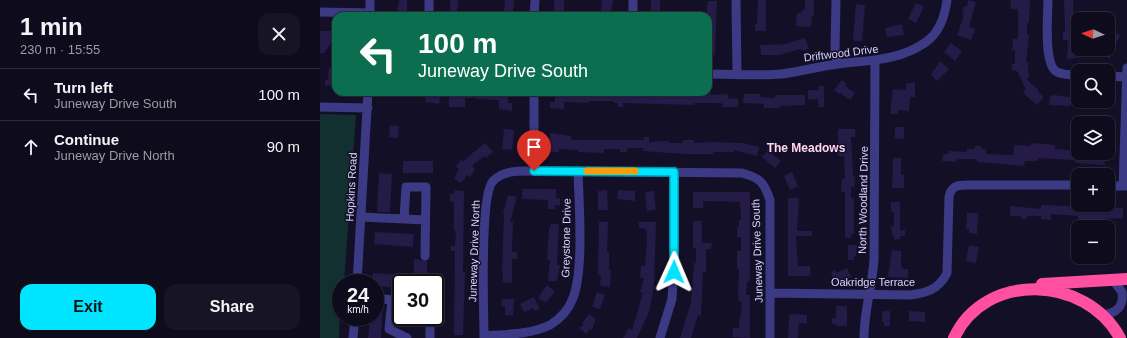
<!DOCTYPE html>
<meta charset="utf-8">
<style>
body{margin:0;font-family:Arial,sans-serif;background:#171425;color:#f1f3f6;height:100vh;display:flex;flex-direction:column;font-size:15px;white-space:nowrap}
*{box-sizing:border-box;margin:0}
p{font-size:13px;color:#9b9ba3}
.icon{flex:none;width:22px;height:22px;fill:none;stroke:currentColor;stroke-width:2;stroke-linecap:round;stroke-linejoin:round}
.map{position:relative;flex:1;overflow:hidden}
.panel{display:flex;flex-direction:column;background:#0e0b1c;width:320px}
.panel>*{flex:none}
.guide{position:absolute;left:12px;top:12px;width:380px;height:84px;border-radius:12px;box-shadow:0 1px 3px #0004,0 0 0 1px #2e2b3b;background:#0b6e4f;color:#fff;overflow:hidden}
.needle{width:26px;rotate:274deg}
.tools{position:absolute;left:751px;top:12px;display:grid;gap:8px}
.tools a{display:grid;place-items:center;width:44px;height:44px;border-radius:8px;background:#0e0b1c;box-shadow:0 1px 3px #0004,0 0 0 1px #2e2b3b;font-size:20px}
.speed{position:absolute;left:12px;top:274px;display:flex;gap:8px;font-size:20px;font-weight:700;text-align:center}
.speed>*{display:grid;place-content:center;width:52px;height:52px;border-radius:50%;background:#0e0b1c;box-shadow:0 1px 3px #0004,0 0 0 1px #2e2b3b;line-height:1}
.speed small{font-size:10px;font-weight:400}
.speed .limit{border:2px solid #111;border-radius:6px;background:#fff;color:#111}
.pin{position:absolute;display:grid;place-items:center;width:34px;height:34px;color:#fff;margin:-41px -17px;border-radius:50% 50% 50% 0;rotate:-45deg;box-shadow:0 0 4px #0007}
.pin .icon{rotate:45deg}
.me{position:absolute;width:44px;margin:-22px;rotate:1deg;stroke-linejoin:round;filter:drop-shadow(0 0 3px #0008)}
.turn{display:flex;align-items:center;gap:14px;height:84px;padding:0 20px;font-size:18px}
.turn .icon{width:52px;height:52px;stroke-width:2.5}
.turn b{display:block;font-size:28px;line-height:34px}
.round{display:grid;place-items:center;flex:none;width:42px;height:42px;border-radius:12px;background:#171425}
.head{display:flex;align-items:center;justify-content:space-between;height:68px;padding:0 20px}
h1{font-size:24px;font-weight:700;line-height:30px}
.cta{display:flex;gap:8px;margin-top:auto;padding:8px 20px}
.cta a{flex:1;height:46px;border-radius:12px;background:#00e5ff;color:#111;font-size:16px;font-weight:700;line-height:46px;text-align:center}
.cta a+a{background:#171425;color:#f1f3f6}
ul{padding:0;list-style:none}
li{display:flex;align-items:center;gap:12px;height:52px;padding:0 20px;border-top:1px solid #2e2b3b}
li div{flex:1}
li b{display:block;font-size:15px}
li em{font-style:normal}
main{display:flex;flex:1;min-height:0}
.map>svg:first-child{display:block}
.green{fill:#12302f}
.building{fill:#241b47}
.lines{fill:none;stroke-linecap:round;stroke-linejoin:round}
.minor{stroke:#3d3a85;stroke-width:9}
.highway{stroke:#ff4fa3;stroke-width:12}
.route-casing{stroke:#0095a6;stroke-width:10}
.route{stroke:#00e5ff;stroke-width:7}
.slow{stroke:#f59e0b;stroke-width:7}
.labels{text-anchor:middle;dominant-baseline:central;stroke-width:3;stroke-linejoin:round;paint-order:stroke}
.street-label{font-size:11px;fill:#d9d4ff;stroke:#130f26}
.neighbourhood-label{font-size:12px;font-weight:bold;fill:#ffd6f0;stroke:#130f26}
</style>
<main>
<section class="panel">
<div class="head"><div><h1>1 min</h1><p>230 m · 15:55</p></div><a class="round"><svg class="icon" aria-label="close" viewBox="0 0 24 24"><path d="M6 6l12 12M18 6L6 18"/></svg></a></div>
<ul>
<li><svg class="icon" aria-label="left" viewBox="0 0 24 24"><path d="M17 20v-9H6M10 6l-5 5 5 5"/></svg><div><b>Turn left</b><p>Juneway Drive South</p></div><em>100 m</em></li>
<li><svg class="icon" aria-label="ahead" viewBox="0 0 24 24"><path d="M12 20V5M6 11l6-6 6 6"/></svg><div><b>Continue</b><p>Juneway Drive North</p></div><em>90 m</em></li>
</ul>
<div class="cta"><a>Exit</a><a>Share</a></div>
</section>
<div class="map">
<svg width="807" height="338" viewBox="0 0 807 338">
<rect width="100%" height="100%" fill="#130f26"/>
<path class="green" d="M0,114L36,115L24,283H21L19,338H0Z"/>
<path class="building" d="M79,0H87V16H77Z
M130,0H138L137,16H130Z
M185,0H194L193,13L184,12Z
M234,0H244V16H234Z
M282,0H293L291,13L281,12Z
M331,0H340V14H331Z
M438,0H446V31H435V23L437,24Z
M485,0H494V16H492L491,27L476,26L477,13H482V10H485Z
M648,0L656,2L649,27L655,29L651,40L637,35L644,15H642L644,6H647Z
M691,0H710L709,23H707V35H709L706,62H708V73L710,77L706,79L719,90L718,92L724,97L717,105L703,93L706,89L697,71L692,70V64H695V50H692L693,39H698V9H690Z
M744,0H753L754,47L765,49V57L747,59L748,40H743V32H745Z
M388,1H397L395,55H388V15H386Z
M596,3L604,7L596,23L588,19Z
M536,4L545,5L542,41H534L533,37Z
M582,24L584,35L567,37L565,28Z
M790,30L800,35L790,58L788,59V57L782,54L784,49H788Z
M0,31H16V36L4,53H0Z
M485,38L489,49L481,51V49L459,55H441L440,45L468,44V43Z
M631,43L642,51L635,61L624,52Z
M620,61L629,69L617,81L611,75Z
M9,68H16V86L5,85V80H8Z
M522,80L527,84L525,86L535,93L530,100L520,93L519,94L514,90Z
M586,83H595V97H590L589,111L578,110V114H570L573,89L586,90Z
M499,86H504V107H498V99L488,100V90H499Z
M106,92H121L119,104L105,102Z
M140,92H188V103H192V111L179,109V100L155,99L156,98H145V107H129V96H140Z
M235,92L316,94L381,93H391V95L408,94V98L418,99V107H402V103H374V105L303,103V107H298V103H294V101H269V103L244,102V109L230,108V102H235Z
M424,94H440V97L455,98V95H485V105L460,106V108H443L444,104L423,103Z
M734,95L758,98V105H750V106L729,105L730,96Z
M764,101H791V107H782V109L764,108Z
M70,125L79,126L78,138L69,137Z
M575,127H584V139L575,138Z
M184,129L194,130L192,150L182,149Z
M518,129H535V137H531L533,176H535L534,187H531V198H534V234H531V238H525V192H521L522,179H525L524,156H518Z
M230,133L251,136V140H324V137H329V142L349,141V143H363V140H374V143L393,142L423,143L439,147L437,156L414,150V152H393V154H362L323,151V148H307V152H300V149H284V153L258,152V150L239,149V152H229Z
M165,143L173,152L166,158L164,156L152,166L155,169L150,177L147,175L141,183L134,179L139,169L136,167L140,160L143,161Z
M711,143L735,145V149L758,151V153H784L785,165L756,163L753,160L718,158V161H705L704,166L657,162V159H640L636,160V162L622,161L623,154H628L629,151L646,152L647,149H655V146H661V149H666V154L694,155V145L711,146Z
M448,151L461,161L455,168L442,157Z
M573,158H581V175H584V188H572Z
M83,161H113V173H83Z
M472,172L478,186L470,190L464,176Z
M59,173L72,174L70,212H57Z
M202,189H236V198H240V205H235V209H228V200L202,199Z
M135,190L144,191L143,272H145L143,335H134L135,251H131V246H135L136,231H134V202L130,201V194H134Z
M287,190L288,210H278V191Z
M298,190L315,191V201L297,199Z
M334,191L336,210L327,211L325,192Z
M373,192H430V275L429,282H427L426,295H430V338L412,337L413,328H419L420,315H421L422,302H419L418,295L419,269H417V251H421V237H417V227H419V220H421L420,202L383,201V208H373Z
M188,195L197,197L190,222H193L192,252H197V259H192V283L183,282V273H182L184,214L183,213Z
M468,198H479L477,231H492V236H476L478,266H490L491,275L487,276H468Z
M571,202H580V231L585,230V236H580V239L574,240V236H572L571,226H574V212H571Z
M721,205L803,208V218L758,220V216L731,214V220L721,219V216H707V219H701V216H690V206L721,209Z
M647,213H658L657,234L649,233V229H646Z
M373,221H382V243H392L391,249H386V272H383L381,316L378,315L371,338H360L371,302L374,263H376V248H373Z
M279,222H288L287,252H289V270H291L290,287L280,286L281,275H278Z
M319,222H336L334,287L329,312L317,338H303L309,328L312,330L323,293L320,292L324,278H320L321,266H325L327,239L326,229L319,228Z
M231,224H239L237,265H240L237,281H228L230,260H227L229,228H230Z
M55,232L94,234L93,247L54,244Z
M528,245H537L536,256H534V260H528Z
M649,245L659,247L656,263L646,261Z
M572,250L581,251V266L583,269H588V278L568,277Z
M94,259L107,261V283H94Z
M527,268L531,277L515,284L511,272L515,270L517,273Z
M53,273L82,275L81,288L55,286V283H52Z
M227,285L235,291L226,303L218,298Z
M277,292L285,295L280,309L272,307Z
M214,297L220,309L215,311L213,308L204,312L200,304Z
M182,299H194L193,316L185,315V306H181Z
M55,306L63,307L61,338H48L50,317H55Z
M516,306H527V326H516V324H512V318H516Z
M562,311H570V326H564V322H562Z
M589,311L605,312V322L589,321Z
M269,314L276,319L272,330L270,329L266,334L259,328L264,324L262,323Z
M474,314L487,315V324L479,323L478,338H468L469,315Z"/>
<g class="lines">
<path class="minor" d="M416,0L417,74
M516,0L515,50L517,64
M728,0C728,15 723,65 737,72C743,75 751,75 758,75
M0,12L50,13
M50,16V0
M109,16V0
M214,16L215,0
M313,16V0
M388,74C412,74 437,76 461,74C480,72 499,66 518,64C549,60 579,61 606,42C619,33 625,15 627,0
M788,76L805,77
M214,92V171
M0,107L48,108
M788,186H807
M803,186L807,68
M42,217L105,220
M84,219L86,187H106L105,256
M37,283L48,92
M451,293L590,295C607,293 619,289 627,273L629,197C631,186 637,185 648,185H758
M55,298L81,301
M72,300L69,329L87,338
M782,315C797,313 804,307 802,292L793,280
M110,317V338
M164,336C186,334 209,335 230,325C240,319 249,309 253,298C264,270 259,203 258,171
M33,338L35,317
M164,338C164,312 159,196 173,181C184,170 199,171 214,171L422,173C440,178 444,182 450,200V338
M340,338L352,299L354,262V171
M544,338C544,311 552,287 554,260L555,60"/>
<path class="highway" d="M722,284L807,279
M634,338C665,271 766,275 800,338"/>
</g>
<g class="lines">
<defs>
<path id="route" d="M214,171L354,172V272"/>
</defs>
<use href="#route" class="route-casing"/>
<use href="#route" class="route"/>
<path class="slow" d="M267,171H315"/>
</g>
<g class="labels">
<g class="street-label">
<text transform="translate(521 53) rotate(-7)">Driftwood Drive</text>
<text transform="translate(31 187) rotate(-87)">Hopkins Road</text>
<text transform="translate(543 200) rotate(-89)">North Woodland Drive</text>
<text transform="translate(246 238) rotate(-89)">Greystone Drive</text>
<text transform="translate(154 251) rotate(-88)">Juneway Drive North</text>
<text transform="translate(437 251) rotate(-92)">Juneway Drive South</text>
<text x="553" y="282">Oakridge Terrace</text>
</g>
<g class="neighbourhood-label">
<text x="486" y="148">The Meadows</text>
</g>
</g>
</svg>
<div class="tools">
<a><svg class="needle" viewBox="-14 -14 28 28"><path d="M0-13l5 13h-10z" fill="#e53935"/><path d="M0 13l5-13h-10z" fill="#9b9ba3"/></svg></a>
<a><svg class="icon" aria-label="search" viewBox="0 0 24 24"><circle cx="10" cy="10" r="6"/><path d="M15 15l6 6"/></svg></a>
<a><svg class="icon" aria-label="layers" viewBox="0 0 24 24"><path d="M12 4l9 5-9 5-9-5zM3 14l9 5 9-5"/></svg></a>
<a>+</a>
<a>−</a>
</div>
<div class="speed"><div>24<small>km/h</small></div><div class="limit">30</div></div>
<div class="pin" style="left:214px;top:171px;background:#d93025"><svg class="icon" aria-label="arrive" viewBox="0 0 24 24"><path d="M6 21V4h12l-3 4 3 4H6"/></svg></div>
<svg class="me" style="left:354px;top:272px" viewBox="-20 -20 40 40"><path d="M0-17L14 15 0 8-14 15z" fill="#00e5ff" stroke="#fff" stroke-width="4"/></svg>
<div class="guide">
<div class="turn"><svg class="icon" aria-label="left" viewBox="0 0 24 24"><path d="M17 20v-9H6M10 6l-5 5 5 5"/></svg><div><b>100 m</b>Juneway Drive South</div></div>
</div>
</div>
</main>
